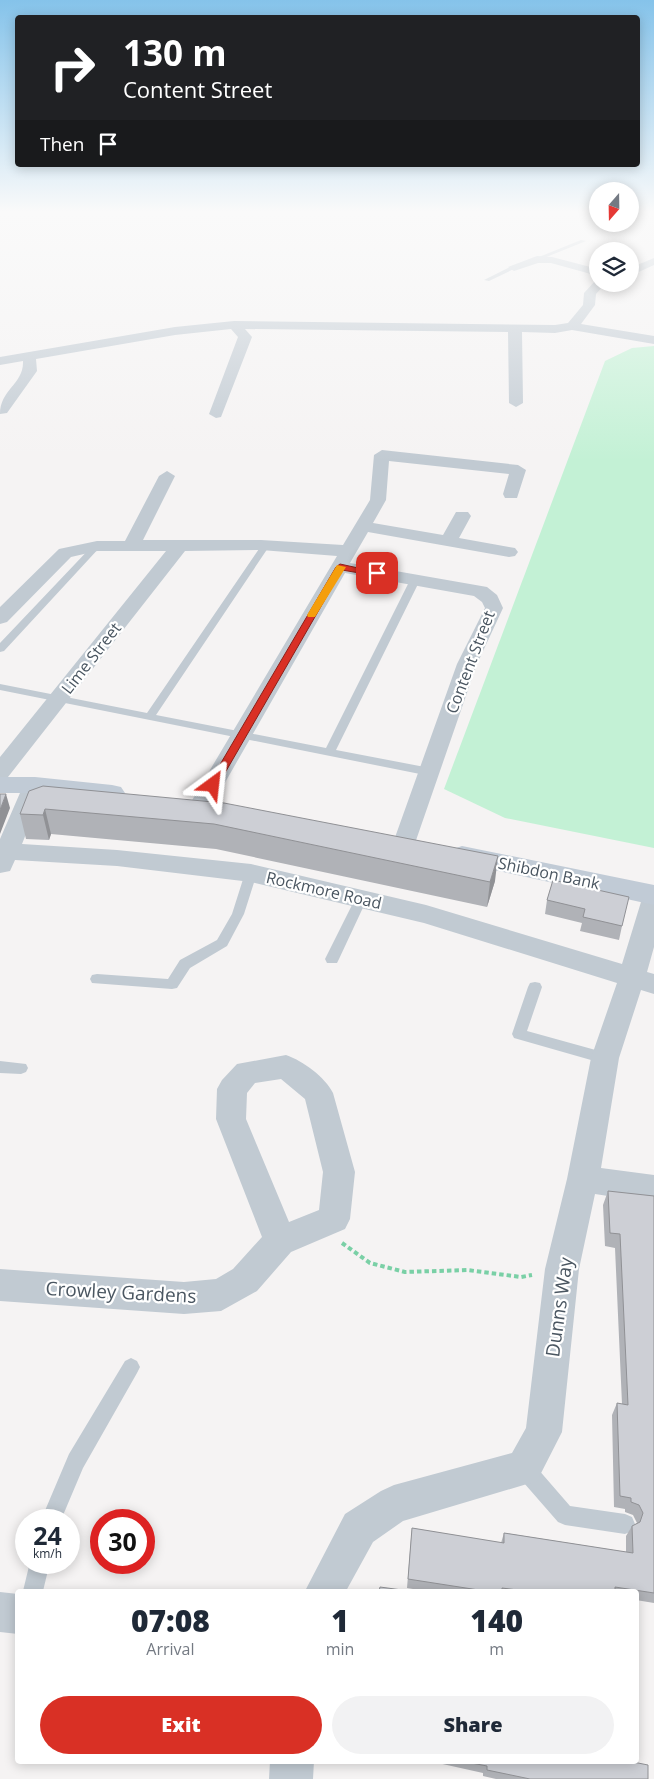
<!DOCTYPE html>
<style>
body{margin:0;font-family:"Open Sans",sans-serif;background:#f2f2f3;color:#1f2937;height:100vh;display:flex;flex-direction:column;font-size:19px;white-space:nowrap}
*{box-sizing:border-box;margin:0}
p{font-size:16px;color:#747a83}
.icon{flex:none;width:28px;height:28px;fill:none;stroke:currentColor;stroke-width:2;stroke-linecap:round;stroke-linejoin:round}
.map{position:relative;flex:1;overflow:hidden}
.details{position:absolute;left:15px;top:1589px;width:624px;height:175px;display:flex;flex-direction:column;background:#fff;border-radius:5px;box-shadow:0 2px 12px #0003}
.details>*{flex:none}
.hud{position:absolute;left:15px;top:15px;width:625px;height:152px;border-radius:5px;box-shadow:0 2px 12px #0003;background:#202124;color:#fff;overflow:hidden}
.needle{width:32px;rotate:200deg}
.tools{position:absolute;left:589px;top:182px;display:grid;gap:10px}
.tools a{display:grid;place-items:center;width:50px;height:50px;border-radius:50%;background:#fff;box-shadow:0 2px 12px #0003;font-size:25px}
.speed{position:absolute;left:15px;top:1509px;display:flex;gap:10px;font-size:25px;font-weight:700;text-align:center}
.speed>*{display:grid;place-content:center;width:65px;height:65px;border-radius:50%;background:#fff;box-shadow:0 2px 12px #0003;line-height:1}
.speed small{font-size:12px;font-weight:400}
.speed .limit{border:8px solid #d22;background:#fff;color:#111}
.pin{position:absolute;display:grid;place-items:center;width:42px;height:42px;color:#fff;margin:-21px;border-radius:10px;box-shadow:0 2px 8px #0006}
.me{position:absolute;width:55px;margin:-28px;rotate:30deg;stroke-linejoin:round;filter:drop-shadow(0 0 4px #0008)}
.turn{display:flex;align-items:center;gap:18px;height:105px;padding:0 25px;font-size:22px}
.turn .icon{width:65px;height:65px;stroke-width:2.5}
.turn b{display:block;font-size:35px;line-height:42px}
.then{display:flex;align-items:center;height:48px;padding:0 25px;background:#0003;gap:10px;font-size:19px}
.eta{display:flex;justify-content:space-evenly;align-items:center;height:85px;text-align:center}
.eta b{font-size:30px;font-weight:800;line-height:35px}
.primary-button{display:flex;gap:10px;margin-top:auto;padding:10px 25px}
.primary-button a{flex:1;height:58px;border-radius:30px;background:#d93025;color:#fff;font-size:20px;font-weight:800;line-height:58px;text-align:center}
.primary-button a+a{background:#f2f2f3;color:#1f2937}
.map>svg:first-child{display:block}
.green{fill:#c3f1d5}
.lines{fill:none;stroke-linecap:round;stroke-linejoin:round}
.path{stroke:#7ad0a6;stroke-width:4;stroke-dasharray:4.5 3;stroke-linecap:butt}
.lane{fill:#c1cad2;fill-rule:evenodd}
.street{fill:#c1cad2;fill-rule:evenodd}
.secondary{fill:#c1cbd6;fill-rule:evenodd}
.wall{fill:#b0b2b7}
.shaded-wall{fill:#909195}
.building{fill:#cdcfd5;stroke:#909195}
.route{fill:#d93025;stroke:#8d1f18}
.slow{fill:#f59e0b}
.labels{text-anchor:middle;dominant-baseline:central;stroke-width:4.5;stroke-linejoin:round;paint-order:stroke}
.street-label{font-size:16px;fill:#4a5661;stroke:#fff}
.near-street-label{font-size:19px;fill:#4a5661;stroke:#fff}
</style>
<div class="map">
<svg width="654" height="1779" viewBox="0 0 654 1779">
<rect width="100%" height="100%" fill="#f5f3f3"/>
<path class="green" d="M654,346V848L505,818L444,789L605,361L632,348Z"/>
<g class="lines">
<path class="path" d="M342,1243L370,1263L405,1272L467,1270L521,1277L532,1275"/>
<path class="lane" d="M581,240L586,241L539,260L534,259Z
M514,265L516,268L489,281L484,280Z
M266,542L270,545L156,715L326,748L410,580L415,577L420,580L336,750L430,768L436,772L434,775L430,776L0,690V684L147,713L263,543Z
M94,544L101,546L4,651L0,652V643Z
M251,869L257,873L244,914L227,946L190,968L177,988L172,989L92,983L90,979L92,975L97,974L168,979L180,960L217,940L232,914L245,873Z
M361,895L367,899L339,959L337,963H327L325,959L355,899Z
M535,982L540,983L542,987L527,1031L610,1054L612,1058L610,1062L605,1064L514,1038L512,1034L528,987L530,983Z
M0,1061L26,1064L28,1068L26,1072L21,1074L0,1073Z
M131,1358L137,1361L140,1367L137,1373L83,1468L61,1520H41L69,1454L125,1361Z
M524,1459L531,1461L570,1506L625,1514L632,1517L635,1524L632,1531L625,1534L565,1525L558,1522L517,1475L515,1468L517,1461Z
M30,1562H50L43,1591H23Z"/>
<path class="street" d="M537,256L552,257L598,269V276L551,263H538L514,271L508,267Z
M654,258V265L630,276V268Z
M595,281L605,284L596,294L595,305L581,324L654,336V344L572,330L555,333L522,332L523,403L516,407L509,403L508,332L245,329L252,337L221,417L216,418L209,414L238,337L231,329L175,335L36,359L37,371L7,413L0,414C0,389 24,384 23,361L0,365V357L175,327L234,321L555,325L568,323L583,305L584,293Z
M382,450L518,465L526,470L517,498H505L503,494L509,474L389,461L386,500L373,523L443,535L456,512H468L471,516L459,538L509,547L515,548L518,552L515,556L509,557L368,532L350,563L487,587L497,595L503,608L477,664L413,849L405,851L397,849L393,843L457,664L485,608L482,602L474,596L345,573L211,807L203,810L195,807L191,802L337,556L261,550L185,551L8,777L0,779V757L166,551H97L71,557L7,622L0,624V607L59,549L97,541H125L159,476L167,471L175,476L143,540H261L343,545L370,500L374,455Z
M34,779L42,781L45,786L22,844L117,850L251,864L426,905L622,964L641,902L645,896L654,893V947L647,972L654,974V994L641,990L619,1058L601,1168L654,1175V1203L595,1194L579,1269L562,1432L537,1481L403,1521L373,1542L346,1591H305L345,1514L381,1491L394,1485L512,1453L526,1428L545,1269L567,1179L591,1058L617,983L424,923L251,882L117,866L15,860L10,871L0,873V839L23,786L26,781Z
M286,1055C303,1061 325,1077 333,1093L355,1172L350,1219L345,1229L291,1252L257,1291L221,1311L184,1314L0,1301V1269L184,1282L216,1279L233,1269L262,1237L216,1119L217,1089L222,1080L237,1064ZM281,1079L305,1099L323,1172L319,1210L289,1222L246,1119L247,1093L255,1083Z
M0,1592L18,1594V1634L0,1632Z
M270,1761H314L313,1779H269Z"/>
<path class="secondary" d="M0,777H35L112,785L121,787L125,793L121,799L112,801L35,793H0Z
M462,846L654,885V905L453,861L449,855L453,849Z"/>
</g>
<path class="wall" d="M43,786L495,881L487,907L216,849L51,834L49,840L26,839L20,814Z
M553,880L622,926L619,940L580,931L582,923L545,914L547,900Z
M608,1191L654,1196V1603L636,1600V1591H425L407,1588L411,1538L412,1528L501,1543L504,1533L626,1552V1536L632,1526L637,1523L633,1515L625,1512V1509L614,1507L612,1415L617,1403L622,1404L615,1248L605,1246L603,1205Z
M429,1761H628L648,1779H496L483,1776V1773Z"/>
<path class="shaded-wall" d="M6,794L10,808L0,834V810Z
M45,809L51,834L49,840L43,815Z
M498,856L495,881L487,907L490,882Z"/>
<path class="building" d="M43,786L224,803L498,856L490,882L214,824L45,809L43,815L20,814L29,791Z
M0,794H6L0,810Z
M553,880L629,897L622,926L583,917L585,909L547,900Z
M608,1191L654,1196V1593L615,1587V1591H525L502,1588V1591H485L408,1579L412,1528L504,1543V1533L633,1553L632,1526L640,1522L643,1513L639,1505L631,1502V1498L620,1496L617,1403L628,1405L620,1234L610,1233Z
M380,1587L402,1590V1591H379Z
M461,1761H628L648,1765V1779H530L487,1770V1766Z"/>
<linearGradient id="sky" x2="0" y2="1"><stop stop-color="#85c3ea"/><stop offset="0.46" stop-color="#fafafa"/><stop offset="1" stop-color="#fafafa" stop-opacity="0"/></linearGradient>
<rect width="654" height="461" fill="url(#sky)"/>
<path class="route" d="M340,564L381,573L377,576L342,570L218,785L213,788L209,787L208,785L336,567Z"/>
<path class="slow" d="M337,565L346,567L315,617H308L307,615Z"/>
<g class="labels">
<g class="street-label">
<text transform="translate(91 658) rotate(-52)">Lime Street</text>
<text transform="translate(470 662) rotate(-69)">Content Street</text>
<text transform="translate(549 873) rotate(12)">Shibdon Bank</text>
<text transform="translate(324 890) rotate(13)">Rockmore Road</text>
</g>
<g class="near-street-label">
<text transform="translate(121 1292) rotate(3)">Crowley Gardens</text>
<text transform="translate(559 1307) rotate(-82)">Dunns Way</text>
</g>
</g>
</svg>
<div class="tools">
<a><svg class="needle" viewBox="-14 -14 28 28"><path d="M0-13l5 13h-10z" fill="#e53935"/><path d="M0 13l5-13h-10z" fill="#747a83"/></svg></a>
<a><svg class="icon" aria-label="layers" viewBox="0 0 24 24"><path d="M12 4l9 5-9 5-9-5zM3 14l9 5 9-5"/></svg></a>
</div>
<div class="speed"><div>24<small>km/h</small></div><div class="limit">30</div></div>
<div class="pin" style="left:377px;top:573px;background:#d93025"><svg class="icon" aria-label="arrive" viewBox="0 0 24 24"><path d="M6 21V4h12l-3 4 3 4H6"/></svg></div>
<svg class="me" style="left:213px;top:785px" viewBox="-20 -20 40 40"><path d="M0-17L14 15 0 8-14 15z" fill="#d93025" stroke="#fff" stroke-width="4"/></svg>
<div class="hud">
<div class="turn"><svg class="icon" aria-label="right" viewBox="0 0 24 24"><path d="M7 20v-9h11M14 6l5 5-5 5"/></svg><div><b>130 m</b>Content Street</div></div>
<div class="then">Then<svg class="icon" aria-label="arrive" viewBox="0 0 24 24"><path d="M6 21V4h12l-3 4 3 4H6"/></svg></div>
</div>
<section class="details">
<div class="eta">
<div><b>07:08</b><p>Arrival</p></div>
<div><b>1</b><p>min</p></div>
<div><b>140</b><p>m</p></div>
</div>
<div class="primary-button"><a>Exit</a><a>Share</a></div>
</section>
</div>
